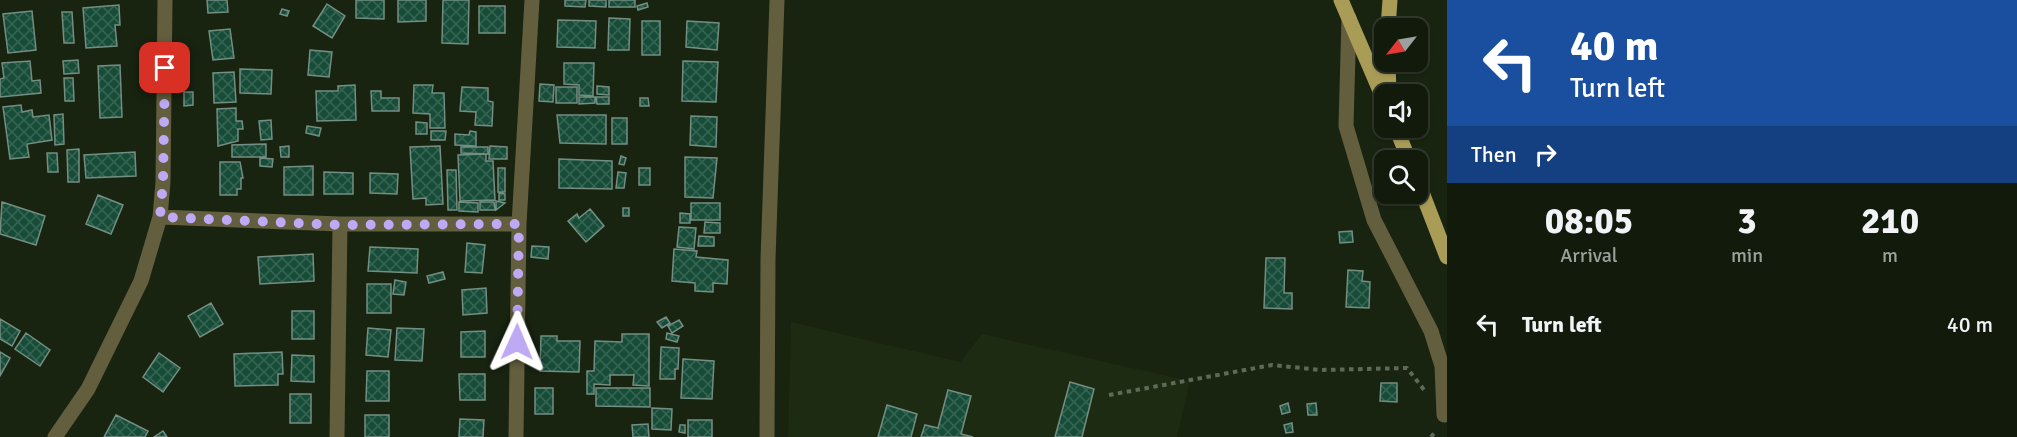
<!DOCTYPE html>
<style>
body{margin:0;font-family:Signika,sans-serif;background:#1f271a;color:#f1f3f6;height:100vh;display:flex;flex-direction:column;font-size:22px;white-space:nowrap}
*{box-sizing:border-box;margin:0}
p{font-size:20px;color:#9ca19d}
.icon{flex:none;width:33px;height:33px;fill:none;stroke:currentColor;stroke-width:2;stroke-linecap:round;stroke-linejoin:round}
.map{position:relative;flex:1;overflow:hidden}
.panel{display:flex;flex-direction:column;background:#121a0c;width:570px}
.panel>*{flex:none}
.top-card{background:#1a4fa0;color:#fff;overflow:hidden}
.needle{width:39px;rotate:239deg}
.controls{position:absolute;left:1374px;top:18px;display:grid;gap:12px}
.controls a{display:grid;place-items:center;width:54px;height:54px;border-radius:12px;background:#121a0c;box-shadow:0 2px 4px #0004,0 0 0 2px #31382d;font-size:30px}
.pin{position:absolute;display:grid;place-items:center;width:51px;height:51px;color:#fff;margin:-26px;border-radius:12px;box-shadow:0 3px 9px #0006}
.me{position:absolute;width:66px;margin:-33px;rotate:1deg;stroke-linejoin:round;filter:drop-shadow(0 0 4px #0008)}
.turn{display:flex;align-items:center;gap:21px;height:126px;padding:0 24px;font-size:27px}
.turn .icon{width:78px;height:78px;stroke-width:2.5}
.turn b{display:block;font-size:42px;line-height:51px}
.then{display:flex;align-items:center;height:57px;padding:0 24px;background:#0003;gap:12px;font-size:22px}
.eta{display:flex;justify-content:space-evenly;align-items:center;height:102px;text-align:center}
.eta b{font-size:36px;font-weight:800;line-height:42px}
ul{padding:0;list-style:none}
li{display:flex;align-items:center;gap:18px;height:78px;padding:0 24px}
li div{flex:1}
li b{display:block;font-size:22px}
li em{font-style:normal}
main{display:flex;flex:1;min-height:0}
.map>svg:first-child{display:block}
.built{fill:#1d2b12}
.building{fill:url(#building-cross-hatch);stroke:#738e82;stroke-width:1.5}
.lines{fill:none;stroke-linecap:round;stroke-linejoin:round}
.path{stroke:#5f6958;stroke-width:4;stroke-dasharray:4.5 4.5;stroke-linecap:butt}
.minor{stroke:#635e3d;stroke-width:15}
.major{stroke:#a99c56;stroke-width:15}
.route{stroke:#bea9f5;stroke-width:10;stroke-dasharray:0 18}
</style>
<main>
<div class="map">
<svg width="1447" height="437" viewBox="0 0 1447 437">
<defs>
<pattern id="building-cross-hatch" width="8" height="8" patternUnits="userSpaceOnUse" patternTransform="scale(1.5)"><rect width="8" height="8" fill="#174c38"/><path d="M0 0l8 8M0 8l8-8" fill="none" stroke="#386654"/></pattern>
</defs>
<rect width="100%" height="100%" fill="#182310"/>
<path class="built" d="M791,322L960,362L982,334L1190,381L1177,437H788Z"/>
<path class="building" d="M207,0H227L228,12L208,13Z
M356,0H384V19L356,18Z
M398,0H426V21L398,22Z
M443,0H469L468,44L442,43Z
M565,0H586L585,7L565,6Z
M589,0H606V7L589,6Z
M609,0H635V7H609Z
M647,3L648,7L638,10L637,6Z
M327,4L345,16L332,38L313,26Z
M119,5L120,25H115L117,46L86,48L83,8Z
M479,6H505V33H479Z
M282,9L289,11L287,16L280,14Z
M32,11L36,50L8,53L3,14Z
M62,12H72L74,43H64Z
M609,18L630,19L629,50H608Z
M558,20L596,21L595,48L557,47Z
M642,21H660V55H642Z
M687,21L719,23L717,50L686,47Z
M230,29L234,58L213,60L209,31Z
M310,50L332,52L329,77L308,75Z
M78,60L79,73L64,74L63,61Z
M30,61L32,81L40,80L41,93L0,97V79L4,78L2,63Z
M683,61L718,62L716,102L682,101Z
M564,63H594L593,96L579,95V85L564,84Z
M120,65L122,117L100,118L98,66Z
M240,69L272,70L271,94L240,93Z
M234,72L236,102L214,103L213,73Z
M64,78H73L74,101H65Z
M540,84L554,85L553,102L539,101Z
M355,85L356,120L317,121L316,91H338V86Z
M414,85H433L432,93H444L445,128H430V114L413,113Z
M597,86L609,87V95L597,94Z
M462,87L488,88V101L493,102L492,126L475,125L476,112L460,111Z
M556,87H577V103H556Z
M371,91H381V98H399V111H372Z
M184,92H193V105L184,106Z
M579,97H595V103L579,104Z
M596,97H609V104H597Z
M640,98H648L649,106H640Z
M21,105L22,112L32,110L33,117L49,115L52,140L27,144L29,157L10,159L3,107Z
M236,108V121H242L243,129H238V141L218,146L217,109Z
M63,114L64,144L55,145L54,115Z
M557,115H606V144L560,143Z
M691,116L717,117L716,147L690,145Z
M612,118H627V144H612Z
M271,120L272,139L261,140L259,121Z
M416,122L427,123V134H416Z
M307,126L321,128L319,136L306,133Z
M431,131H446L445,140H431Z
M470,131L476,132V146L455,145V134L469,135Z
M266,144V157H232V145Z
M289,146V157H281L280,147Z
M440,146L443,204L426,205V198L413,199L410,147Z
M490,146L507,147V159H489Z
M461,147H488V154L461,153Z
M79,149V182H68L67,150Z
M135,152L136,176L86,178L84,155Z
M47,153H57L58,172H48Z
M486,154V161H493L495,200L460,201L458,155Z
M621,156L626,158L624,165L619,164Z
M685,157L717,158L713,198L685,197Z
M260,158L273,159L272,167L260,166Z
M559,159L612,161V189L559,188Z
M220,162H240L243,178H241V189H237V195H220Z
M313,166V195H284V167Z
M498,168H505V192H498Z
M639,168H650V185H639Z
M447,170H456L457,210H448Z
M324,172L353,173V194H324Z
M618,172L626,173L624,188H616Z
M370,173L398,174L397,194L370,193Z
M499,193L505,194V200H499Z
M98,195L123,205L111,234L86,224Z
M496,201L505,203L496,210Z
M2,202L45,216L36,245L0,234Z
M459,202L478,203V212L459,211Z
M480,202H494L495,210H480Z
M691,203H720V220H691Z
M623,208H629V216H623Z
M590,209L604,226L586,242L568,221L577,214L579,218Z
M680,213L690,214V223H680Z
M705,222L720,223V233H704Z
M679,227L696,228L694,249L677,247Z
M1352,231L1353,242L1340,243L1339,232Z
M699,236L714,237V246H698Z
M467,243L485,245L482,273L465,272Z
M532,246L549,247L548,259L531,257Z
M370,247L418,249L417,273L368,271Z
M674,249L697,251L696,257L728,260L727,284L713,283V292L695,291V283L672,281Z
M313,254L314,281L260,284L258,257Z
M1266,258H1285L1284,293H1292V309L1264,308Z
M1348,270L1363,271L1362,281L1370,282L1369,308L1346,307Z
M443,272L445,279L429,283L427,276Z
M395,280L406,282L404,295L393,294Z
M367,284H391V313H367Z
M486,288L487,313L463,315L462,290Z
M211,303L223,324L200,337L188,316Z
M292,311H314V339H292Z
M666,317L670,323L662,328L657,322Z
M0,319L20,331L12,346L0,339Z
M679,320L683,326L672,333L668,326Z
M368,328L391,330L388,357L366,355Z
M397,328L424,329L422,361L395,360Z
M485,331V357H461V332Z
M26,333L50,350L40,366L15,349Z
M667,333L679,336L677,342L666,339Z
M622,334H649V386L633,385L634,375H610V385L594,384V394H587V371H594L595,341L622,342Z
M541,336H557V341H580L579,372L540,371Z
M661,347L679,348L678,369H675V379H660Z
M0,352L10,358L0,376Z
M282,352L283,374H278V385L235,386L234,354Z
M159,353L180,368L163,392L143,377Z
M292,355L314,356V382L291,381Z
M683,359L714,361L712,399L681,398Z
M367,371H389V401H366Z
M459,374H485V400H460Z
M1070,382L1094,389L1082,437H1055Z
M1381,383H1397V402L1380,401Z
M535,388H553V414H535Z
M596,388H650V407L596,406Z
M948,390L971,396L961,434L973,437H921L925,425L938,428Z
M290,394H311V423H290Z
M1288,403L1290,412L1282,414L1280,406Z
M1316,403L1317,415H1308L1307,404Z
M887,405L917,414L911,437H878Z
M652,408L672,409L671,430L652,429Z
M116,415L148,431L145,437H104Z
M365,415H389V437H365Z
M460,419L484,420L483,437H459Z
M688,420H712V437H688Z
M1292,423L1293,432L1286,433L1284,425Z
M648,424L649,437H633L632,425Z
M680,425H685V433L679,432Z
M163,431L167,437H154Z"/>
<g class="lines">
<path class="path" d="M1109,395L1272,365L1321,370L1407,368L1425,391
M1431,437L1435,432"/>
<path class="minor" d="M1349,18L1346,126L1374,220L1431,331L1442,366L1444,415
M160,217L340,224H519
M55,437L88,389L141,281L160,217L163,182L165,0
M337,437L340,224
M516,437L519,224L532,0
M767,437L768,259L777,0"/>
<path class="major" d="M1341,0L1384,100
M1388,28L1390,0
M1388,62L1389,94
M1396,128L1409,160
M1418,182L1447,257"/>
</g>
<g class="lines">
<path class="route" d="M165,68L163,182L160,217L340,225L519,224L517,342"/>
</g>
</svg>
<div class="controls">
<a><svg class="needle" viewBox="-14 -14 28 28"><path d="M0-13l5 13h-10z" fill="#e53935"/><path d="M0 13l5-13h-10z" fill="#9ca19d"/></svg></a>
<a><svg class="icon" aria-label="sound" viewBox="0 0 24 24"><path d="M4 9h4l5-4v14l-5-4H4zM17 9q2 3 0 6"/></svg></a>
<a><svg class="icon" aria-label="search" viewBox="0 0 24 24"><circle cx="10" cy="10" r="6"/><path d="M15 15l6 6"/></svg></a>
</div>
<div class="pin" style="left:165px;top:68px;background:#d93025"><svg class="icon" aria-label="arrive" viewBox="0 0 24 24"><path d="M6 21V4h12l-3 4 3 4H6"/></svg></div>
<svg class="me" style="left:517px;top:342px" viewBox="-20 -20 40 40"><path d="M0-17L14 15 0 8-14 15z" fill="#bea9f5" stroke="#fff" stroke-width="4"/></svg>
</div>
<section class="panel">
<div class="top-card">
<div class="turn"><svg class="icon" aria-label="left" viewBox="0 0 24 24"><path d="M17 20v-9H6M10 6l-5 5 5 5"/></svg><div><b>40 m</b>Turn left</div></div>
<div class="then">Then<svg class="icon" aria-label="right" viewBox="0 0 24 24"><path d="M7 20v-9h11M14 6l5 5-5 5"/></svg></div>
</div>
<div class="eta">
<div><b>08:05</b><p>Arrival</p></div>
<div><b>3</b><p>min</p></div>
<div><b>210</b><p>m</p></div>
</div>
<ul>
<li><svg class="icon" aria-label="left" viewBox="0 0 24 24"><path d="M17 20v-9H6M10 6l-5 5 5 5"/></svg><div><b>Turn left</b></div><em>40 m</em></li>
</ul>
</section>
</main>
